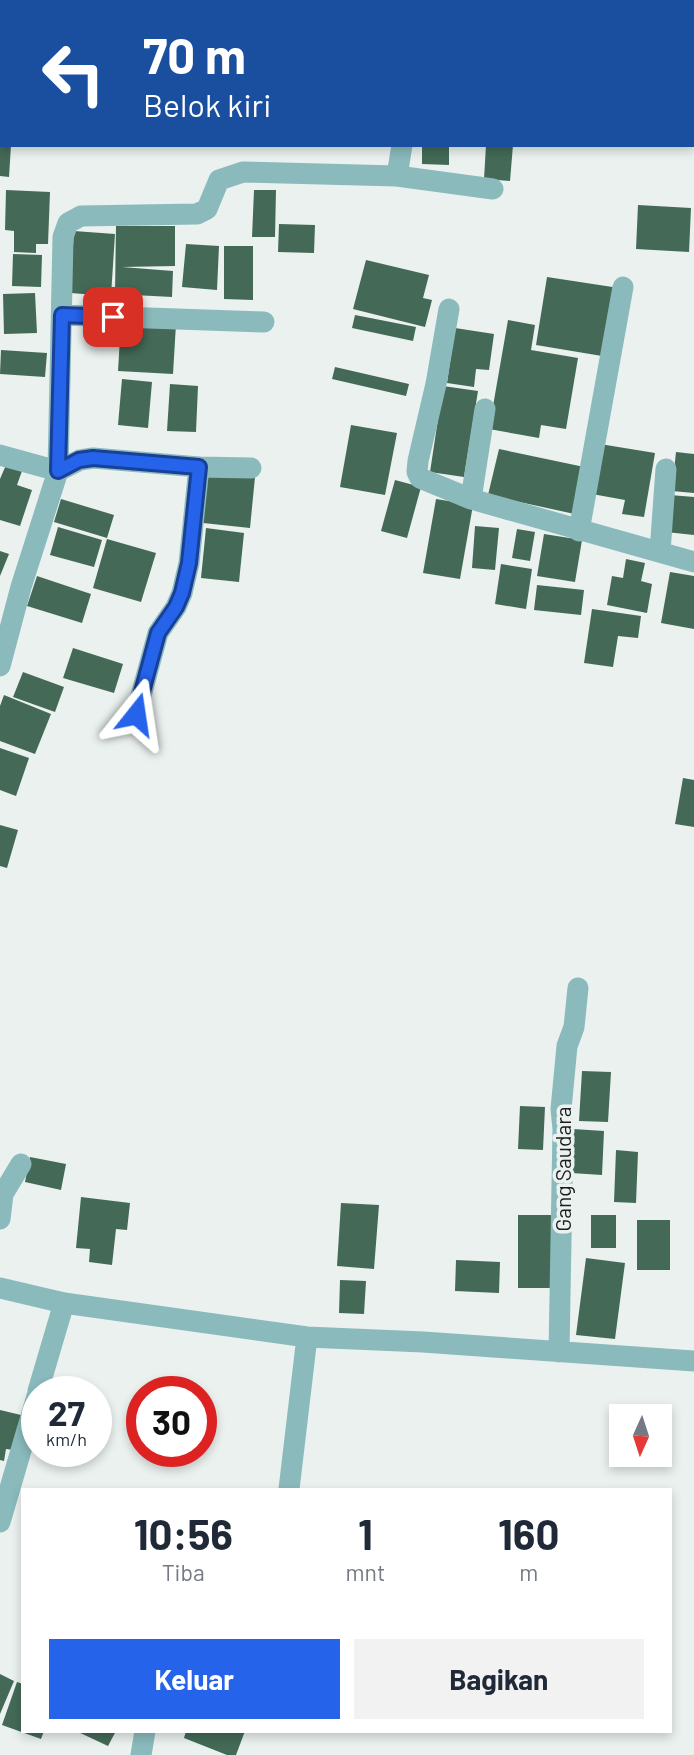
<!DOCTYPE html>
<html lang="id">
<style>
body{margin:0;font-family:Barlow,sans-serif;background:#f2f2f3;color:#1f2937;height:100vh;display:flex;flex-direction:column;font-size:26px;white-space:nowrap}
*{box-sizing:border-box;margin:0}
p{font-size:23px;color:#747a83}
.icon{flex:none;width:38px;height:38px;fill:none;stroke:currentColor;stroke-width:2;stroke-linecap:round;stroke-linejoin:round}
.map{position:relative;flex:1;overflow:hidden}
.details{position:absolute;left:21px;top:1488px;width:651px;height:245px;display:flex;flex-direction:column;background:#fff;border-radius:0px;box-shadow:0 4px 10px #0003}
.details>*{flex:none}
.guide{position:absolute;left:0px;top:0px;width:695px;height:147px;box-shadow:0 4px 10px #0003;background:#1a4fa0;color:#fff;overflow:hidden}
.needle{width:46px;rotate:183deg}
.controls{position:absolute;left:609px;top:1404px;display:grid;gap:14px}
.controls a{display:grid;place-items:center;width:63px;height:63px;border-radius:0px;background:#fff;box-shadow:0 4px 10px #0003;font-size:35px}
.speed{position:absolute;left:21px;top:1376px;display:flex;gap:14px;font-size:35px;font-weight:700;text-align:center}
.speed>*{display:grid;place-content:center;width:91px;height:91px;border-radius:50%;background:#fff;box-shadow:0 4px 10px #0003;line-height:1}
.speed small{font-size:18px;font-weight:400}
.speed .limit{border:10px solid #d22;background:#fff;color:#111}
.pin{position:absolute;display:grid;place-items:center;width:60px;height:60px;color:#fff;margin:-30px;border-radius:14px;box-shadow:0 4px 10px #0006}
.me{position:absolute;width:77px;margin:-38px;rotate:15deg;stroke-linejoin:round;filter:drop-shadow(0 0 5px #0008)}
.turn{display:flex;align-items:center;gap:24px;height:147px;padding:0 28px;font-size:32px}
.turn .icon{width:91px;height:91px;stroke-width:2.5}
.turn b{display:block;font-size:49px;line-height:60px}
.eta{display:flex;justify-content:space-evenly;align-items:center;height:119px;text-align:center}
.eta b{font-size:42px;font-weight:700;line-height:49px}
.button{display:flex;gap:14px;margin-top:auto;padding:14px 28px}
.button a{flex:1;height:80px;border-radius:0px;background:#2563eb;color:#fff;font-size:28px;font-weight:700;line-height:80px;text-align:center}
.button a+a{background:#f2f2f3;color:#1f2937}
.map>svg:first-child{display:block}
.building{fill:#446a57}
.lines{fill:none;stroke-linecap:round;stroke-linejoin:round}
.street{stroke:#8ababc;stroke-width:21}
.route-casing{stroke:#184099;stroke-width:18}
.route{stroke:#2563eb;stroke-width:12}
.labels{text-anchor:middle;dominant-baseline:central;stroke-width:7;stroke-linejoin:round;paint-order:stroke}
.street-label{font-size:21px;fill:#1a1d1c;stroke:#eaf1ef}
</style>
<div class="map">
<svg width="694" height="1755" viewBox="0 0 694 1755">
<rect width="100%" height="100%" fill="#eaf1ef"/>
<path class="building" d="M0,145H11L9,177L0,176Z
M422,145H449V165L422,164Z
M486,145H513L510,181L484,179Z
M6,190L50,192L48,244H36V253L14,252V231L5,230Z
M254,190H276L275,237H252Z
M638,205L691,208L689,252L636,249Z
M279,224L315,225L314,253L278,252Z
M116,226H175V266L122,267L173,271L172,297L115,294Z
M74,231L115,234L111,296L70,293Z
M186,244L219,246L217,290L182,287Z
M224,246H253V300L224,299Z
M13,254L42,255L41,287L12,286Z
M366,260L429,275L423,298L432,300L425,327L353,309Z
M547,277L619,288L608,357L536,345Z
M35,293L37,333L4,334L3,294Z
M355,315L416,327L413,341L352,328Z
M508,320L535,325L531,350L578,358L566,429L541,425L539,438L489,429Z
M121,321L176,324L173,374L118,371Z
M455,328L494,334L489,370L476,369L474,387L447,383Z
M1,350L47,353L45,377L0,374Z
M335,367L409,384L406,396L332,379Z
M122,379L152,382L148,428L118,425Z
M170,384L198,386L196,432L167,431Z
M443,386L478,391L464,477L430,472Z
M351,425L397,433L385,495L340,487Z
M600,444L655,453L644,517L622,514L625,500L592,494Z
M499,449L589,468L579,515L488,495Z
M676,452L694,454V493L672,491Z
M6,465L22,471L17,485L32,490L20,526L0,520V479Z
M208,472L255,477L250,528L203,523Z
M395,480L421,487L407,538L381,531Z
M670,495L694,497V535L666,532Z
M61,499L114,515L107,538L54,522Z
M436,499L473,505L460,579L423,573Z
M475,526L499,528L495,570L472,568Z
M58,527L102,540L94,567L50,555Z
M206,528L244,533L239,582L201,578Z
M517,529L535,532L530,561L512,558Z
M544,534L582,540L575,582L537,576Z
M107,539L156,553L141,602L93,588Z
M0,551L9,554L0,576Z
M626,559L645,563L641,581L652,584L647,613L607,605L612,576L623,578Z
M501,564L532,569L526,609L495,604Z
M670,572L694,576V629L661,623Z
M37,576L91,594L82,623L27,606Z
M537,585L584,590L581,615L534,610Z
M592,609L641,616L638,638L618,636L613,667L584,663Z
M73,648L123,664L114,693L63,678Z
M23,672L64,687L55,712L13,697Z
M4,695L51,714L35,754L0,741V706Z
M0,748L29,758L16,796L0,790Z
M683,778L694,780V827L675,824Z
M0,825L18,830L7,868L0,866Z
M582,1071L611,1072L608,1122L579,1121Z
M520,1106L545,1107L543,1150L518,1149Z
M573,1129L604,1131L602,1175L571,1173Z
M616,1150L638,1152L636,1203L614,1202Z
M30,1157L66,1164L61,1190L25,1182Z
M81,1197L130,1203L127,1230L116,1229L112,1265L89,1262L90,1249L76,1248Z
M341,1203L379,1205L374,1269L337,1266Z
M518,1215H552V1288H518Z
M591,1215H616V1248H591Z
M637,1220H670V1270H637Z
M586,1258L625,1263L615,1339L576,1335Z
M456,1260L500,1262L499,1293L455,1291Z
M340,1280L366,1281L364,1314L339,1313Z
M0,1410L21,1415L14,1450L6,1449L4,1461L0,1460Z
M0,1674L14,1681L0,1714Z
M17,1682L23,1684V1731H44L41,1739L2,1725Z
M76,1731H116L108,1746Z
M186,1731H245L236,1755H227L184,1738Z"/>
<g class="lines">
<path class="street" d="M397,176L402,145
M449,309L436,384L418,461L417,472L420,478L471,499L694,562
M62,315L264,322
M0,455L58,471
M58,471L80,460L93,458L199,467L251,468
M471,499L485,409
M579,531L623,287
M660,552L666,469
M0,666L21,587L58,471L63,237L68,223L81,216L197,214L207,209L219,180L243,172L397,176L493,189
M136,714L158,633L176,607L182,593L189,563L199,467
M0,1219L3,1194L21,1164
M0,1288L64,1303L307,1337L423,1342L694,1361
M559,1352L563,1129L561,1109L567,1046L574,1027L578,988
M38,1391L64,1303
M289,1489L307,1337
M0,1522L37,1396
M141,1755L145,1731"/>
</g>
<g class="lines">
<defs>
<path id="route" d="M113,317L62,315L58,471L79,460L93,458L199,467L189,563L182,593L176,607L158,633L136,714"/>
</defs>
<use href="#route" class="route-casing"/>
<use href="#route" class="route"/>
</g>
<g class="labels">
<g class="street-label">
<text transform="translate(562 1169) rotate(-90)">Gang Saudara</text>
</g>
</g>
</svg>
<div class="controls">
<a><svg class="needle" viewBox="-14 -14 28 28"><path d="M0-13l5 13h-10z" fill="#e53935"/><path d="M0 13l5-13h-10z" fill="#747a83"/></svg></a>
</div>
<div class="speed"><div>27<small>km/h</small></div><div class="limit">30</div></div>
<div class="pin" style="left:113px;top:317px;background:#d93025"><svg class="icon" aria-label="arrive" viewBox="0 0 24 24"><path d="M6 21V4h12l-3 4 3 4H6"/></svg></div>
<svg class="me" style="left:136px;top:714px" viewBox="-20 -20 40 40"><path d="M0-17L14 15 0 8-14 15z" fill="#2563eb" stroke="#fff" stroke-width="4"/></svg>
<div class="guide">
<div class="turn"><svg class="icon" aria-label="left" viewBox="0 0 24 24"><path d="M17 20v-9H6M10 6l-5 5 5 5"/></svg><div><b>70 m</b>Belok kiri</div></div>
</div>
<section class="details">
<div class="eta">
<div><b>10:56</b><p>Tiba</p></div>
<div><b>1</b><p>mnt</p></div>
<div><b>160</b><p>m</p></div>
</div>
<div class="button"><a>Keluar</a><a>Bagikan</a></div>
</section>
</div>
